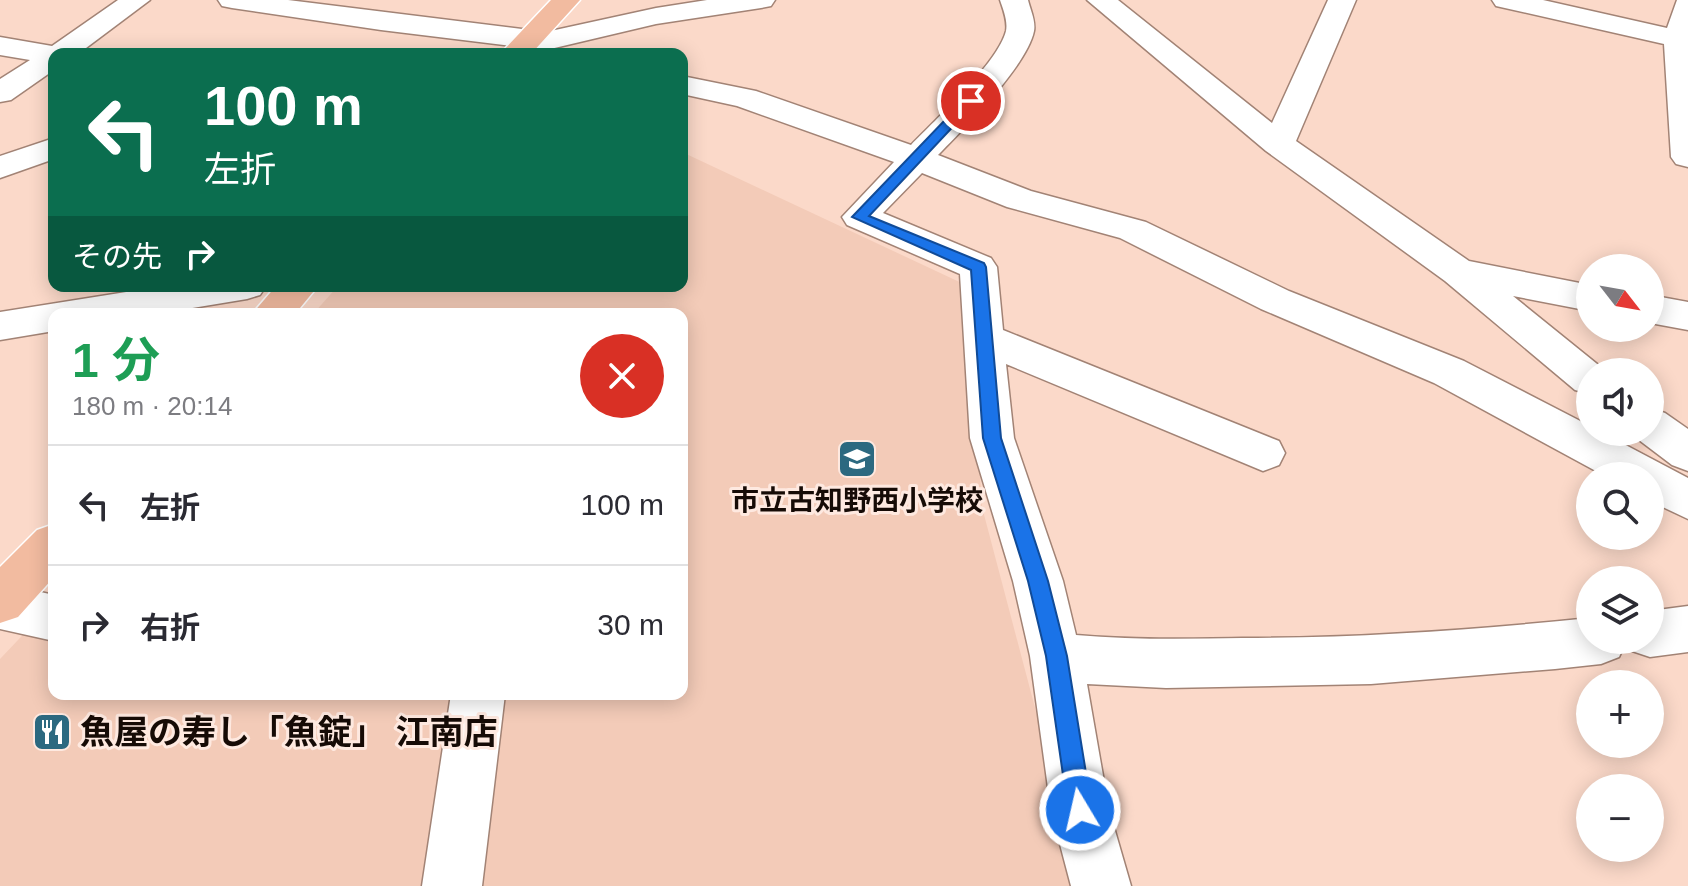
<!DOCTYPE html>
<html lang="ja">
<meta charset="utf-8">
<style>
body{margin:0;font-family:Helvetica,"Noto Sans JP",sans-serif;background:#f7f7f7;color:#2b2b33;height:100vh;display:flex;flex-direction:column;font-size:30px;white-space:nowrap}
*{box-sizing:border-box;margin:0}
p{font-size:26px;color:#7c7c81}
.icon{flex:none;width:44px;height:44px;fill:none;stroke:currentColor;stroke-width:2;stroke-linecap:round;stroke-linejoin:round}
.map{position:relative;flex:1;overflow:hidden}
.side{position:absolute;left:48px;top:308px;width:640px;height:392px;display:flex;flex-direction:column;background:#fff;border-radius:16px;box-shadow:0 4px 20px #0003}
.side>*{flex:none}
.guide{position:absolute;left:48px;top:48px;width:640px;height:244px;border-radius:16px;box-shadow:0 4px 20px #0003;background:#0b6e4f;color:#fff;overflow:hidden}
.needle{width:52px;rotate:121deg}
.fabs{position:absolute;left:1576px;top:254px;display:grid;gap:16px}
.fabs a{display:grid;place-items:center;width:88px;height:88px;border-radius:50%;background:#fff;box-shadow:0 4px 20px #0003;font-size:40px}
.pin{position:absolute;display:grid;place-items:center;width:68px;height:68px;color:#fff;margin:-34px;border:4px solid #fff;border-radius:50%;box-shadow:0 2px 8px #0007}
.me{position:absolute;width:88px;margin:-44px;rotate:351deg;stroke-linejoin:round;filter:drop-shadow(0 0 6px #0008)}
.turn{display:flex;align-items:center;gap:28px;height:168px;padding:0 24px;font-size:36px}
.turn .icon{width:104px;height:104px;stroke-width:2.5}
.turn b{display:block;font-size:56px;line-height:68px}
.then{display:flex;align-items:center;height:76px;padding:0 24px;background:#0003;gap:16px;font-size:30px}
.round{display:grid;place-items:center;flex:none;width:84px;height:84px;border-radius:42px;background:#f7f7f7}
.head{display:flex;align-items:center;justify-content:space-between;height:136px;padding:0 24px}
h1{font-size:48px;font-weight:700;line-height:60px;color:#1e9e55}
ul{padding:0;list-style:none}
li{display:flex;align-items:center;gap:24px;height:120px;padding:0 24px;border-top:2px solid #e1e1e2}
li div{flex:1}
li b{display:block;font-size:30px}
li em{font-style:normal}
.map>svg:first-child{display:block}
.built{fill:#f3cbb8}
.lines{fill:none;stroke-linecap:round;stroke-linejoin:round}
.minor-casing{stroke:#a28375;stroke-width:3}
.major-casing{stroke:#fff;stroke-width:3}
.minor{fill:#fff;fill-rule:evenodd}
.major{fill:#f2bba0;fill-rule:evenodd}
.route{fill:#1a73e8;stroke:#114b97;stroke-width:2}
.labels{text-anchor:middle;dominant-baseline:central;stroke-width:6;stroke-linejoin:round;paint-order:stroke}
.poi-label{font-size:28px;font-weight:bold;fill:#160b06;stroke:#fee9e0}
.near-poi-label{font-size:34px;font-weight:bold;fill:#160b06;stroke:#fee9e0;text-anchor:start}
</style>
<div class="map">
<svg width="1688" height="886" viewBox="0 0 1688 886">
<rect width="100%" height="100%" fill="#fbd9c9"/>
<path class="built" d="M682,152L968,286L982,507L1082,886H0V659L54,602V694H682V314H313L338,286H682Z"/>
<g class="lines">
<defs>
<path id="minor" d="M118,0H150L78,54H54V70L11,100L0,102V79L30,60L0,55V37L52,46Z
M218,0H288L546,32L656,8L707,0H775L771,6L761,8L656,24L546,50L381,30L232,8L222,6Z
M1000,0H1028C1030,9 1036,21 1034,31C1027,66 964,128 938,155L1031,191L1146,222L1289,291L1464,361L1590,426V432H1601L1688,478V519L1650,501V476H1605L1434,383L1261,309L1120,238L1007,207L922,173L883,213L991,258L997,267L1003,330L1279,441L1285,453L1279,465L1263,471L1006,364L1014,438L1063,581L1076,635C1131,640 1187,639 1242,638C1358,638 1474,630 1590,618V640H1627L1619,657L1601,664L1555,669L1371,684L1166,688L1087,684L1109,810L1131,886H1071L1051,810L1030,656L1013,581L970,438L960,274L847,225L842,217L894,162L737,106L682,94V76L756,91L911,145C935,120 998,63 1006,31C1008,21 1003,9 1000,0Z
M1087,0H1118L1272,123L1328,0H1356L1296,141L1469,261L1590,285V311L1513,296L1607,372H1590V394L1575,390L1445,281L1266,151Z
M1492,0H1543L1667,28L1677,0H1688V167L1676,164L1671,157L1664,44L1496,6Z
M54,138V159L0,178V156Z
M164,286H266L260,295L247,299L156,314H54V331L0,340V312Z
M1650,295L1688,302V330L1650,323Z
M1650,408L1665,413L1688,429V471L1672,465L1635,437L1632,432H1650Z
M0,583L54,595V641L0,629Z
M1688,606V652L1650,657L1632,651L1627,640H1650V611Z
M451,694H505L482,886H422Z"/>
<path id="major" d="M551,0H580L531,54H500Z
M276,286H318L295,314H252Z
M54,524V577L18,617L0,623V567L37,530Z"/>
</defs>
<use href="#minor" class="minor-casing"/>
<use href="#major" class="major-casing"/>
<use href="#minor" class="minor"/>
<use href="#major" class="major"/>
</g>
<path class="route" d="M966,98L977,101L869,216L984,263L986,267L1001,438L1048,581L1067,656L1092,810L1088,818L1080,822L1071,818L1068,810L1046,656L1028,581L983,438L971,270L852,217Z"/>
<defs>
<symbol id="school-square" viewBox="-11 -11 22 22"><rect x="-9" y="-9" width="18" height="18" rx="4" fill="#2c6980" stroke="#fee9e0"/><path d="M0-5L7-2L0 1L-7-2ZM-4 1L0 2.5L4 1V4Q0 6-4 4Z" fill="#fff"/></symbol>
<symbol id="restaurant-square" viewBox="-11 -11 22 22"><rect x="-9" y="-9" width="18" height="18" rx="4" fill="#2c6980" stroke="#fee9e0"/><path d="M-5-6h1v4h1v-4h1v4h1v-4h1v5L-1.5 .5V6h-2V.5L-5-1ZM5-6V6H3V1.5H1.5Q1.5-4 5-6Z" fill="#fff"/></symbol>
</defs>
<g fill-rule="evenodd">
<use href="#school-square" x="835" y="437" width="44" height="44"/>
<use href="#restaurant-square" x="30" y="710" width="44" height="44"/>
</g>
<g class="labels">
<g class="poi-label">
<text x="857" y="500">市立古知野西小学校</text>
</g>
<g class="near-poi-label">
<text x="80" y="732">魚屋の寿し「魚錠」 江南店</text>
</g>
</g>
</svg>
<div class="fabs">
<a><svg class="needle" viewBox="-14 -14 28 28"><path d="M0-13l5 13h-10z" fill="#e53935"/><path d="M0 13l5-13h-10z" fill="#7c7c81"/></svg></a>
<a><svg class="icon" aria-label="sound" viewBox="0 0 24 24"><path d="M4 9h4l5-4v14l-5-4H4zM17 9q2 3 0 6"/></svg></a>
<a><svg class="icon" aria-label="search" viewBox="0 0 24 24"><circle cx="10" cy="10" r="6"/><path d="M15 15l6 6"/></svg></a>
<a><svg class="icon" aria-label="layers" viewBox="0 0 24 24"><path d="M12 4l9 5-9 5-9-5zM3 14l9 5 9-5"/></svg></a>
<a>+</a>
<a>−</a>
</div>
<div class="pin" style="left:971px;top:101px;background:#d93025"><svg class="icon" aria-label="arrive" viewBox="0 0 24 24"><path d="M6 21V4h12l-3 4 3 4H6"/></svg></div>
<svg class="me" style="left:1080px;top:810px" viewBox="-20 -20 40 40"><circle r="17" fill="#1a73e8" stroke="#fff" stroke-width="3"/><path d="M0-11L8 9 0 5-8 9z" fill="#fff"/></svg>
<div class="guide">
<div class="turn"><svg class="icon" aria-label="left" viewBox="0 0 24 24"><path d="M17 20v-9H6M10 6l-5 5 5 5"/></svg><div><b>100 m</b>左折</div></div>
<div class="then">その先<svg class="icon" aria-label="right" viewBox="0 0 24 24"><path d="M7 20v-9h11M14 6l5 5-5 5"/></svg></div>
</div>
<section class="side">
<div class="head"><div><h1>1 分</h1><p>180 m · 20:14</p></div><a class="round" style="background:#d93025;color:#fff"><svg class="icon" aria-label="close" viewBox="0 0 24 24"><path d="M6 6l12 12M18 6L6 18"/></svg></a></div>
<ul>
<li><svg class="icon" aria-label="left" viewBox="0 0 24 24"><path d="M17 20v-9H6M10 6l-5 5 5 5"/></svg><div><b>左折</b></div><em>100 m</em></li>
<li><svg class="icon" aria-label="right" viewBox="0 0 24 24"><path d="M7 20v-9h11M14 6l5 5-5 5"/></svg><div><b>右折</b></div><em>30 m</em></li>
</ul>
</section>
</div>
